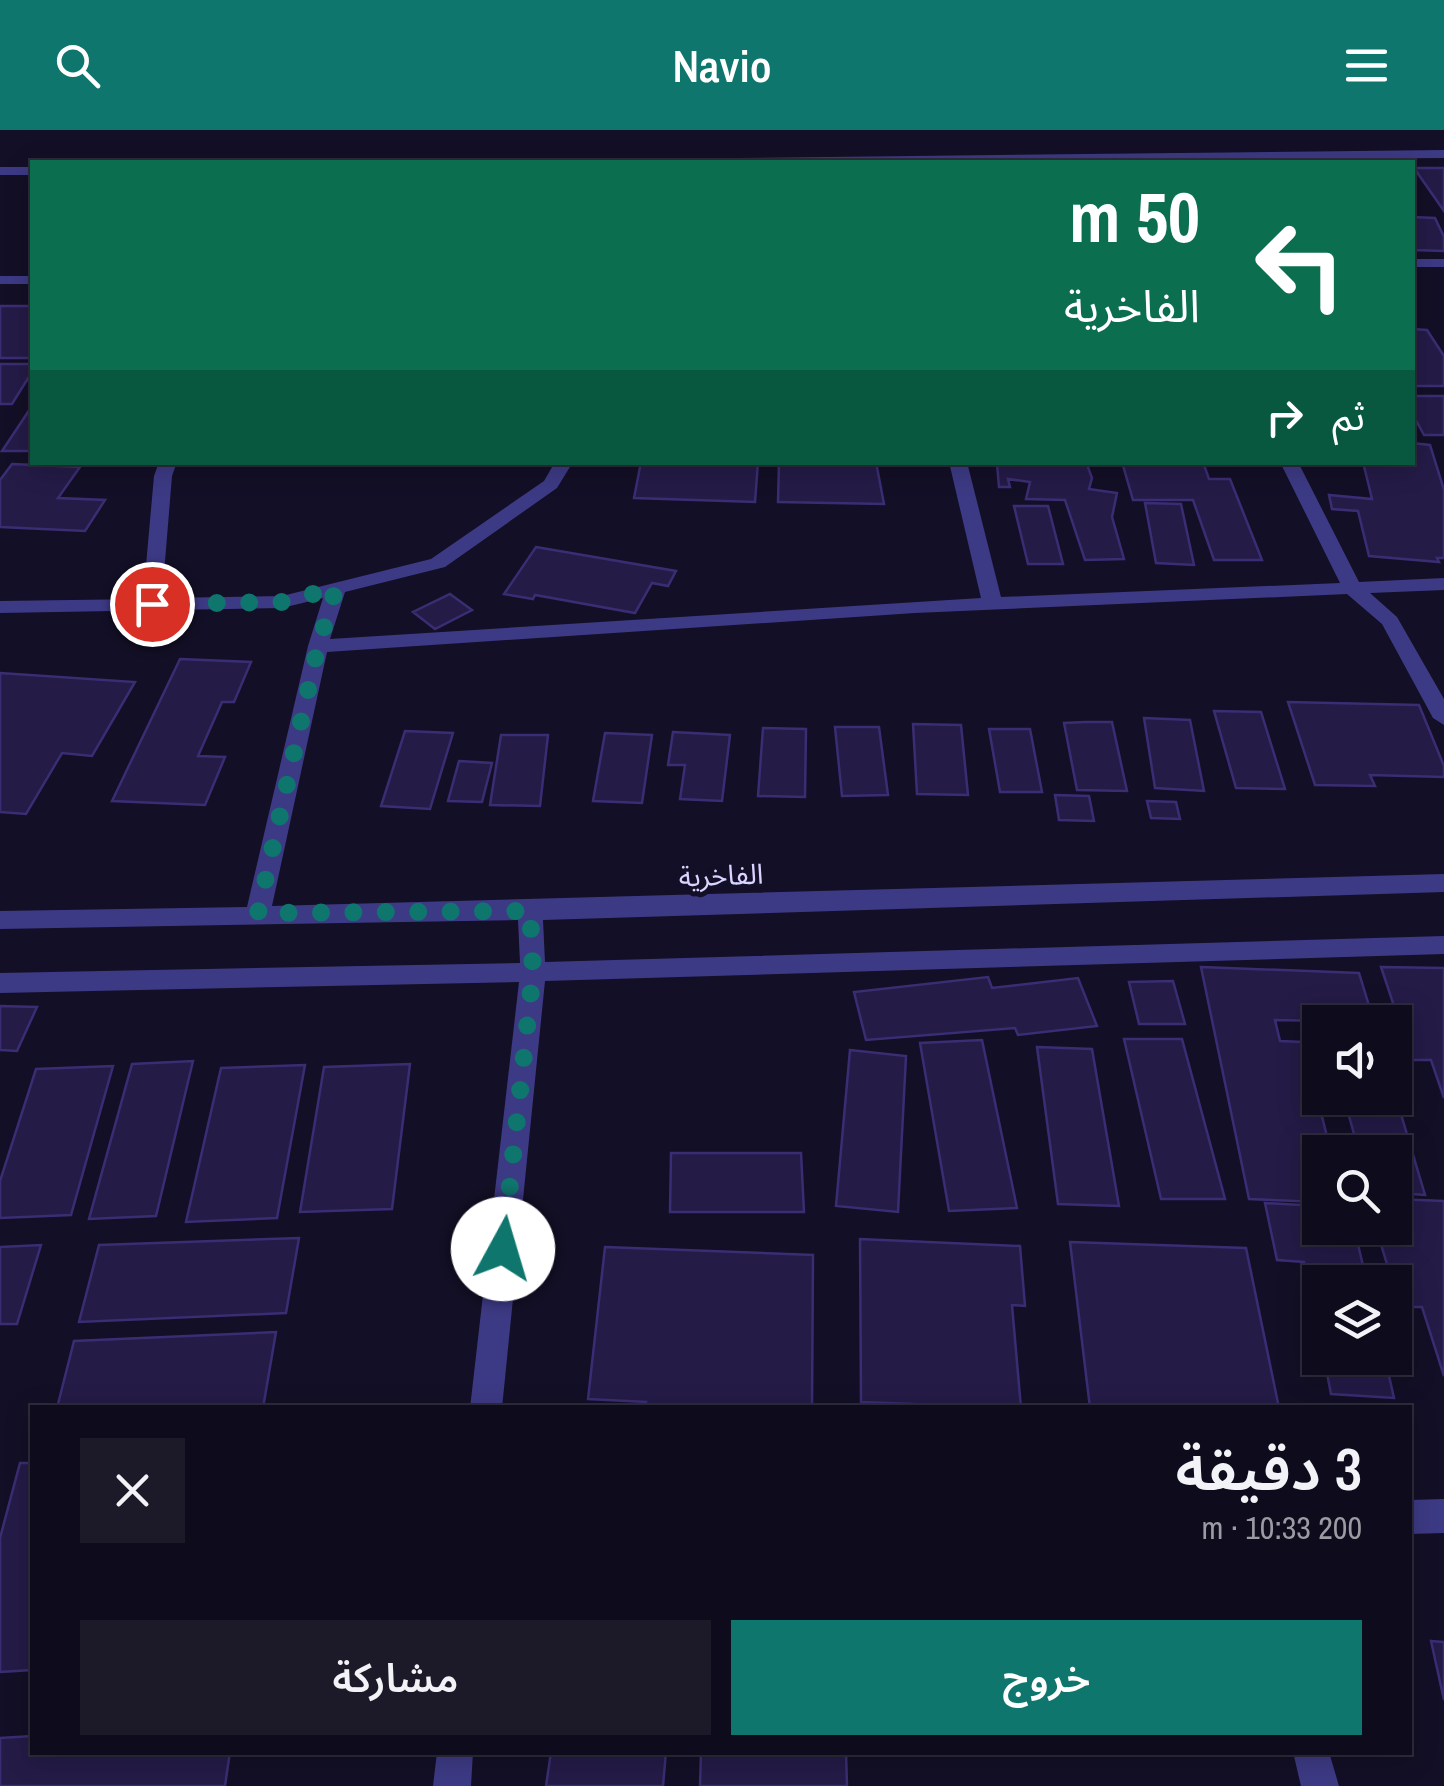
<!DOCTYPE html>
<html lang="ar">
<meta charset="utf-8">
<style>
body{margin:0;font-family:"Archivo Narrow","Noto Sans Arabic",sans-serif;background:#1c1929;color:#f1f3f6;direction:rtl;height:100vh;display:flex;flex-direction:column;font-size:38px;white-space:nowrap}
*{box-sizing:border-box;margin:0}
p{font-size:32px;color:#9b9ba3}
.icon{flex:none;width:55px;height:55px;fill:none;stroke:currentColor;stroke-width:2;stroke-linecap:round;stroke-linejoin:round}
.map{position:relative;flex:1;overflow:hidden;direction:ltr}
.panel{position:absolute;left:30px;top:1275px;width:1382px;height:350px;display:flex;flex-direction:column;background:#0e0b1c;border-radius:0px;box-shadow:0 5px 25px #0003,0 0 0 2px #2e2b3b;direction:rtl}
.panel>*{flex:none}
.banner{position:absolute;left:30px;top:30px;width:1385px;height:305px;border-radius:0px;box-shadow:0 5px 25px #0003,0 0 0 2px #2e2b3b;direction:rtl;background:#0b6e4f;color:#fff;overflow:hidden}
.controls{position:absolute;left:1302px;top:875px;display:grid;gap:20px}
.controls a{display:grid;place-items:center;width:110px;height:110px;border-radius:0px;background:#0e0b1c;box-shadow:0 5px 25px #0003,0 0 0 2px #2e2b3b;font-size:50px}
.pin{position:absolute;display:grid;place-items:center;width:85px;height:85px;color:#fff;margin:-42px;border:5px solid #fff;border-radius:50%;box-shadow:0 2px 10px #0007}
.me{position:absolute;width:110px;margin:-55px;rotate:6deg;stroke-linejoin:round;filter:drop-shadow(0 0 8px #0008)}
.turn{display:flex;align-items:center;gap:35px;height:210px;padding:0 50px;font-size:45px}
.turn .icon{width:130px;height:130px;stroke-width:2.5}
.turn b{display:block;font-size:70px;line-height:85px}
.then{display:flex;align-items:center;height:95px;padding:0 50px;background:#0003;gap:20px;font-size:38px}
.round{display:grid;place-items:center;flex:none;width:105px;height:105px;border-radius:0px;background:#1c1929}
.headline{display:flex;align-items:center;justify-content:space-between;height:170px;padding:0 50px}
h1{font-size:60px;font-weight:600;line-height:75px}
.primary-button{display:flex;gap:20px;margin-top:auto;padding:20px 50px}
.primary-button a{flex:1;height:115px;border-radius:0px;background:#0f766e;color:#fff;font-size:40px;font-weight:600;line-height:115px;text-align:center}
.primary-button a+a{background:#1c1929;color:#f1f3f6}
header{display:flex;justify-content:space-between;align-items:center;height:130px;padding:0 50px;background:#0f766e;color:#fff;font-size:45px;font-weight:600}
.map>svg:first-child{display:block}
.building{fill:#241b47;stroke:#3b2d73;stroke-width:2.5}
.lines{fill:none;stroke-linecap:round;stroke-linejoin:round}
.minor{fill:#3d3a85;fill-rule:evenodd}
.route{stroke:#0f766e;stroke-width:18;stroke-dasharray:0 32.4}
.labels{text-anchor:middle;dominant-baseline:central;stroke-width:10;stroke-linejoin:round;paint-order:stroke}
.street-label{font-size:28px;fill:#d9d4ff;stroke:#130f26}
</style>
<header><svg class="icon" aria-label="menu" viewBox="0 0 24 24"><path d="M4 6h16M4 12h16M4 18h16"/></svg>Navio<svg class="icon" aria-label="search" viewBox="0 0 24 24"><circle cx="10" cy="10" r="6"/><path d="M15 15l6 6"/></svg></header>
<div class="map">
<svg width="1444" height="1656" viewBox="0 0 1444 1656">
<rect width="100%" height="100%" fill="#130f26"/>
<path class="building" d="M1414,38H1444V81Z
M1412,87L1435,88L1444,107V121L1412,120Z
M0,176H32V228H0Z
M1412,199L1427,200L1444,226V256H1412Z
M0,234H32V242L12,274H0Z
M1412,266H1444V305H1424L1412,283Z
M32,276V321H2Z
M1412,313L1430,315L1444,360V428H1437L1439,432L1369,426L1358,381L1332,379L1329,365L1372,369L1363,332H1412Z
M641,332H758L755,372L634,368Z
M779,332H876L884,374L778,372Z
M1055,332H1086L1092,348L1089,359L1117,363L1112,387L1124,429L1085,430L1065,370L1026,369L1030,352L1008,349L1010,357H999L997,334L1059,333Z
M1122,332H1203L1209,349H1230L1262,430H1214L1193,370H1133Z
M12,334L80,337L58,368L105,370L85,401L0,397V350Z
M1145,373L1181,374L1194,435L1156,433Z
M1014,376H1048L1063,434H1028Z
M536,417L676,441L668,456L652,453L635,483L535,465L533,469L504,464Z
M450,464L472,480L435,499L413,482Z
M180,529L251,532L234,572H222L198,626L225,627L205,675L112,671Z
M0,543L135,552L92,626L62,623L26,684L0,682Z
M1288,572L1419,575L1444,636V647L1370,645L1375,656L1315,655Z
M1214,581L1261,582L1285,659L1236,658Z
M1144,588L1190,590L1204,661L1155,658Z
M1085,592H1112L1127,661L1077,660L1064,593Z
M913,594L961,595L968,665L917,664Z
M835,597H879L888,665L842,666Z
M763,598L806,599L805,667L758,666Z
M989,599H1030L1042,662H1000Z
M405,601L453,603L430,679L381,676Z
M673,602L730,605L722,671L680,669L685,635H668Z
M605,603L652,605L642,673L593,671Z
M501,605H548L540,676L490,675Z
M459,631L492,633L482,672L448,671Z
M1055,665L1089,666L1094,691L1059,690Z
M1147,671L1176,672L1180,689L1151,688Z
M1201,837L1359,843L1374,892L1275,890L1280,911L1303,912L1331,1022H1320V1072L1249,1069Z
M1381,837L1444,838V968L1431,930H1412Z
M988,847L992,858L1078,848L1097,896L1018,905L1015,898L866,910L854,862Z
M1173,851L1185,894H1139L1129,852Z
M0,876L37,877L17,921L0,920Z
M1124,909H1182L1225,1069H1161Z
M982,910L1017,1078L949,1081L920,913Z
M1037,917L1092,919L1119,1076L1058,1074Z
M850,920L906,926L898,1082L836,1076Z
M193,931L156,1086L89,1089L132,934Z
M410,934L392,1079L300,1082L324,937Z
M305,935L277,1088L186,1092L221,938Z
M113,936L71,1085L0,1088V1051L36,939Z
M1395,964L1425,1065L1395,1063V1022H1359L1344,968H1395Z
M671,1023H801L804,1082H670Z
M1395,1069L1444,1071V1246L1422,1177H1400L1376,1098H1395Z
M1265,1073L1320,1076V1098H1354L1367,1152H1320V1210L1304,1132L1277,1130Z
M299,1108L286,1183L79,1192L99,1115Z
M860,1109L1020,1116L1025,1176L1012,1175L1021,1278L861,1272Z
M1070,1112L1246,1118L1279,1278H1090Z
M41,1115L17,1194H0V1117Z
M605,1117L813,1125L812,1278H645L646,1272L588,1269Z
M276,1202L263,1278H57L74,1211Z
M1324,1228H1385L1394,1268L1331,1264Z
M20,1333H32V1540L0,1542V1408Z
M1431,1511L1444,1512V1570Z
M32,1606V1622H230L225,1656H0V1608Z
M551,1622H666L663,1656H546Z
M701,1622H846L847,1656H700Z"/>
<g class="lines">
<path class="minor" d="M1444,20V28L729,32L736,28Z
M0,37H32V45H0Z
M1412,129H1444V137H1412Z
M0,146H32V154H0Z
M159,332H177L172,346L162,468L282,466L431,429L544,351L555,332H573L557,358L445,437L345,462L330,509L981,468L949,332H967L1001,467L1340,453L1280,332H1298L1359,452L1444,448V460L1370,463L1397,487L1444,569V595L1433,588L1382,494L1347,464L915,483L327,522L272,776L1444,744V762L543,790L545,832L1444,806V824L545,851L502,1278H470L519,852L0,863V843L520,833L518,790L0,799V781L247,777L308,516L323,468L282,478L0,483V471L143,469L154,346Z
M1444,1369V1403L1410,1404V1370Z
M437,1622H473L471,1656H433Z
M1293,1622H1329L1339,1656H1301Z"/>
</g>
<g class="lines">
<path class="route" d="M152,474L282,472L336,458L318,516L258,783L530,781L533,842L503,1119"/>
</g>
<g class="labels">
<g class="street-label">
<text transform="translate(721 745) rotate(-2)">الفاخرية</text>
</g>
</g>
</svg>
<div class="controls">
<a><svg class="icon" aria-label="sound" viewBox="0 0 24 24"><path d="M4 9h4l5-4v14l-5-4H4zM17 9q2 3 0 6"/></svg></a>
<a><svg class="icon" aria-label="search" viewBox="0 0 24 24"><circle cx="10" cy="10" r="6"/><path d="M15 15l6 6"/></svg></a>
<a><svg class="icon" aria-label="layers" viewBox="0 0 24 24"><path d="M12 4l9 5-9 5-9-5zM3 14l9 5 9-5"/></svg></a>
</div>
<div class="pin" style="left:152px;top:474px;background:#d93025"><svg class="icon" aria-label="arrive" viewBox="0 0 24 24"><path d="M6 21V4h12l-3 4 3 4H6"/></svg></div>
<svg class="me" style="left:503px;top:1119px" viewBox="-20 -20 40 40"><circle r="19" fill="#fff"/><path d="M0-13L10 11 0 6-10 11z" fill="#0f766e"/></svg>
<div class="banner">
<div class="turn"><svg class="icon" aria-label="left" viewBox="0 0 24 24"><path d="M17 20v-9H6M10 6l-5 5 5 5"/></svg><div><b>50 m</b>الفاخرية</div></div>
<div class="then">ثم<svg class="icon" aria-label="right" viewBox="0 0 24 24"><path d="M7 20v-9h11M14 6l5 5-5 5"/></svg></div>
</div>
<section class="panel">
<div class="headline"><div><h1>3 دقيقة</h1><p>200 m · 10:33</p></div><a class="round"><svg class="icon" aria-label="close" viewBox="0 0 24 24"><path d="M6 6l12 12M18 6L6 18"/></svg></a></div>
<div class="primary-button"><a>خروج</a><a>مشاركة</a></div>
</section>
</div>
